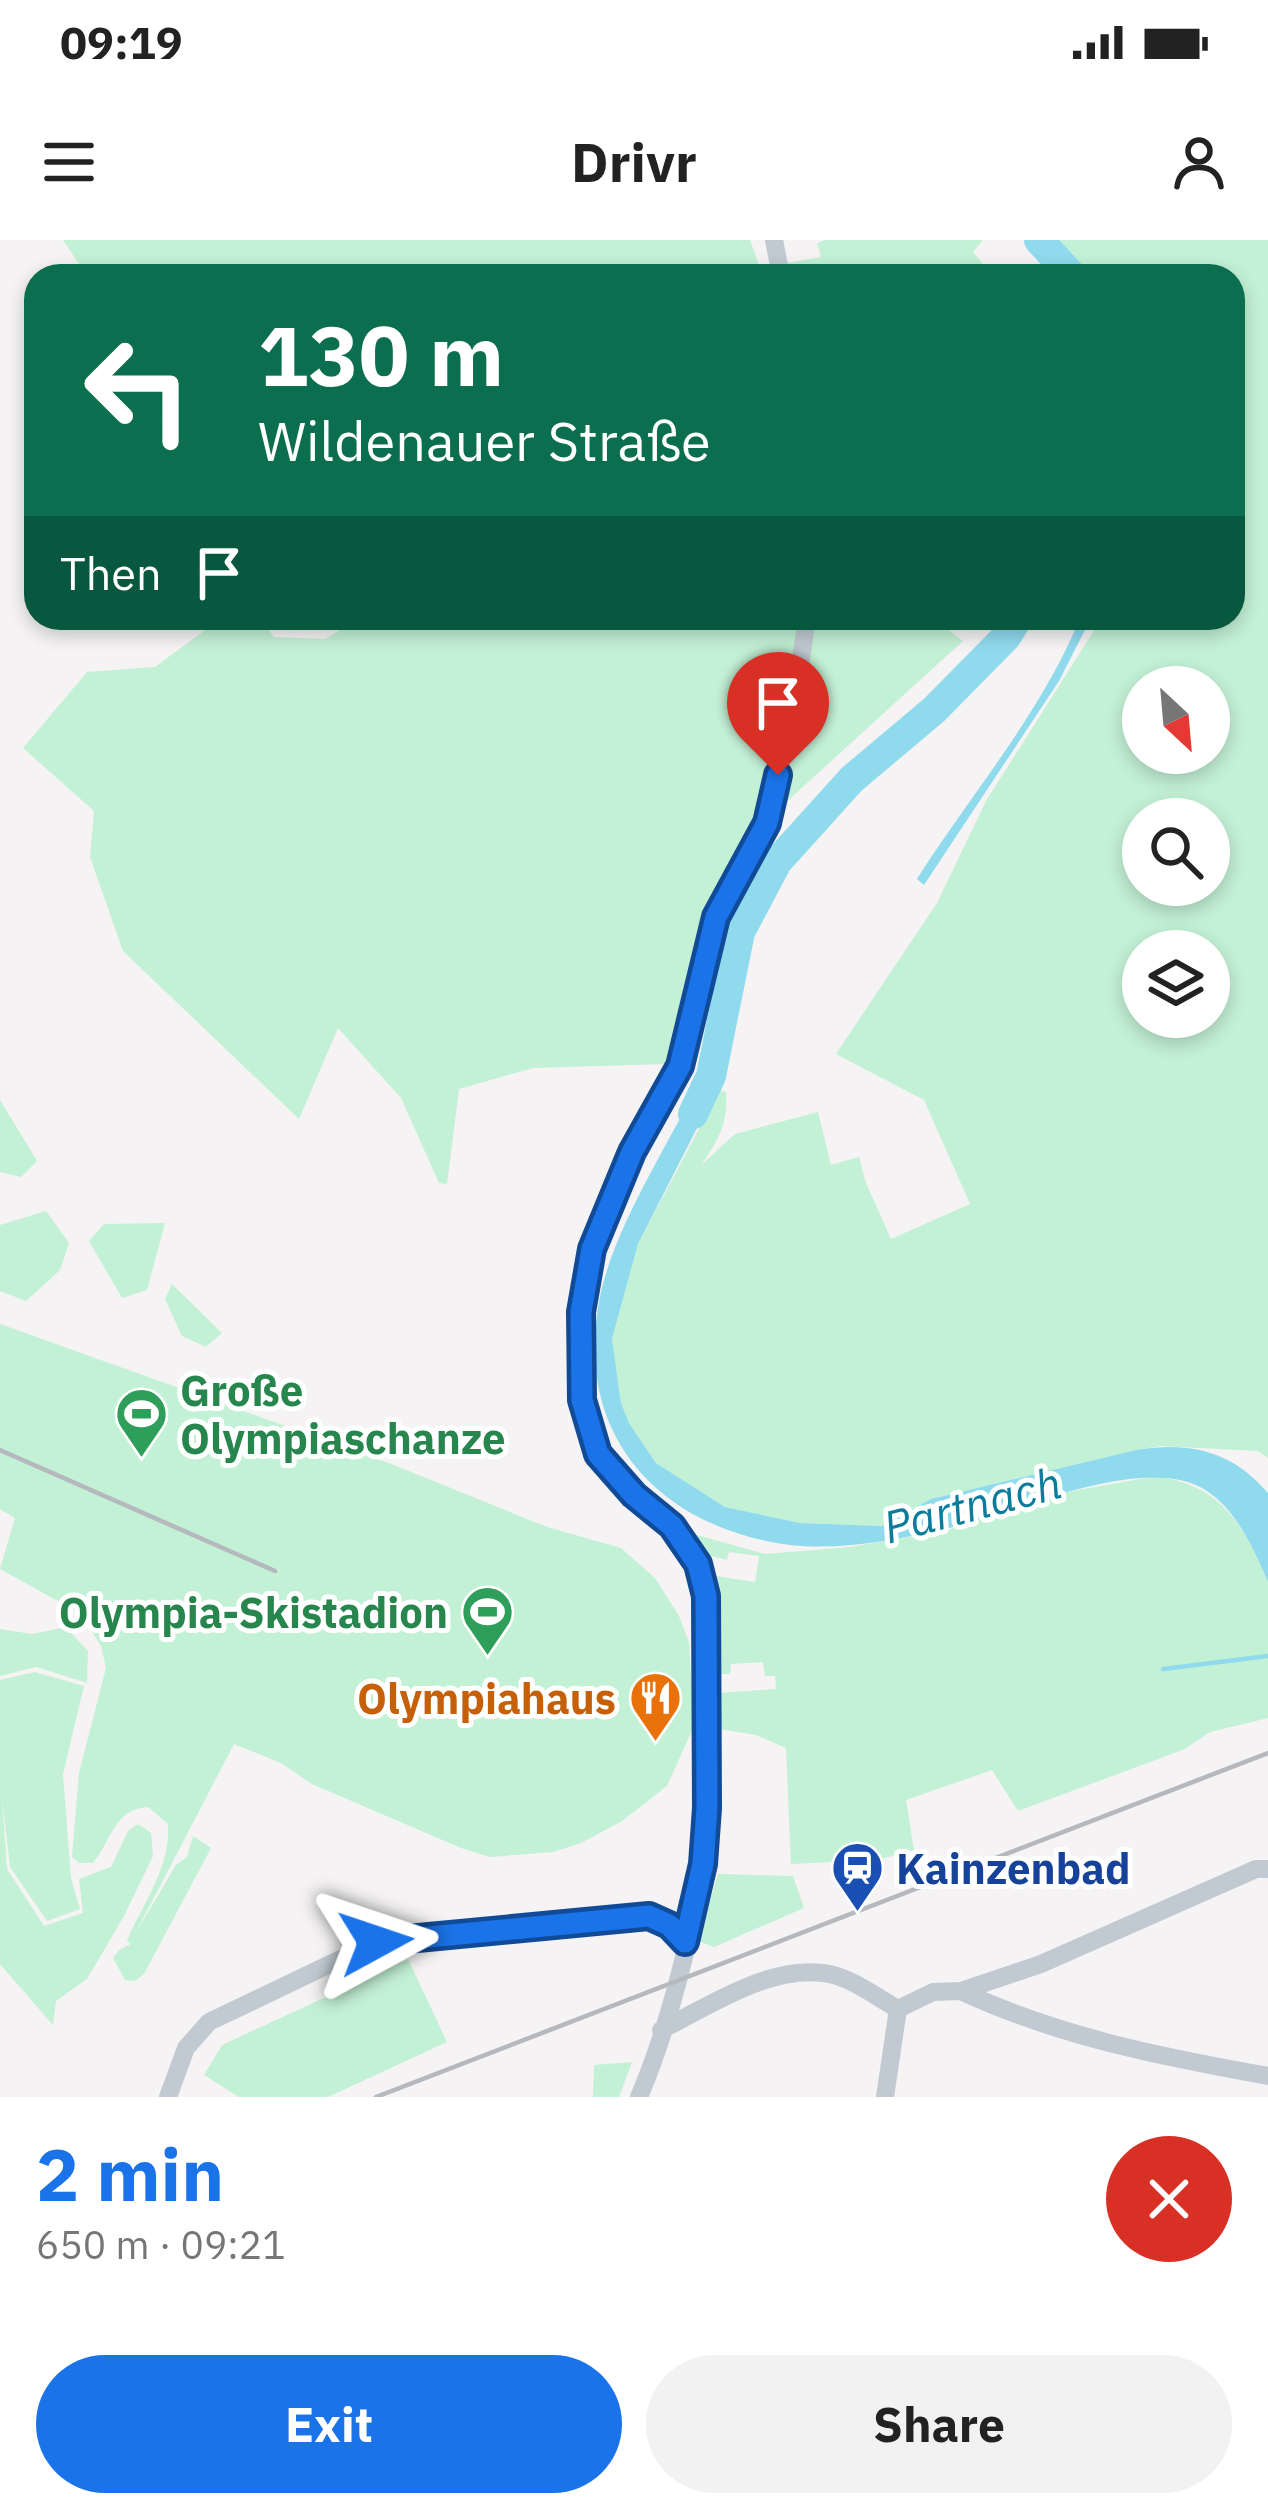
<!DOCTYPE html>
<meta charset="utf-8">
<style>
body{margin:0;font-family:"IBM Plex Sans",sans-serif;background:#f2f2f2;color:#222;height:100vh;display:flex;flex-direction:column;font-size:45px;white-space:nowrap}
*{box-sizing:border-box;margin:0}
p{font-size:39px;color:#767676}
.icon{flex:none;width:66px;height:66px;fill:none;stroke:currentColor;stroke-width:2;stroke-linecap:round;stroke-linejoin:round}
.map{position:relative;height:1857px;overflow:hidden}
.details{display:flex;flex-direction:column;background:#fff;flex:1}
.details>*{flex:none}
.hud{position:absolute;left:24px;top:24px;width:1221px;height:366px;border-radius:36px;box-shadow:0 6px 18px #0003;background:#0b6e4f;color:#fff;overflow:hidden}
.needle{width:78px;rotate:154deg}
.fabs{position:absolute;left:1122px;top:426px;display:grid;gap:24px}
.fabs a{display:grid;place-items:center;width:108px;height:108px;border-radius:50%;background:#fff;box-shadow:0 6px 18px #0003;font-size:60px}
.pin{position:absolute;display:grid;place-items:center;width:102px;height:102px;color:#fff;margin:-123px -51px;border-radius:50% 50% 50% 0;rotate:-45deg;box-shadow:0 0 12px #0007}
.pin .icon{rotate:45deg}
.me{position:absolute;width:132px;margin:-66px;rotate:85deg;stroke-linejoin:round;filter:drop-shadow(0 0 9px #0008)}
.turn{display:flex;align-items:center;gap:42px;height:252px;padding:0 36px;font-size:54px}
.turn .icon{width:156px;height:156px;stroke-width:2.5}
.turn b{display:block;font-size:84px;line-height:102px}
.then{display:flex;align-items:center;height:114px;padding:0 36px;background:#0003;gap:24px;font-size:45px}
.round{display:grid;place-items:center;flex:none;width:126px;height:126px;border-radius:63px;background:#f2f2f2}
.overview{display:flex;align-items:center;justify-content:space-between;height:204px;padding:0 36px}
h1{font-size:72px;font-weight:800;line-height:90px;color:#1a73e8}
.cta{display:flex;gap:24px;margin-top:auto;padding:24px 36px}
.cta a{flex:1;height:138px;border-radius:72px;background:#1a73e8;color:#fff;font-size:48px;font-weight:800;line-height:138px;text-align:center}
.cta a+a{background:#f2f2f2;color:#222}
.status{display:flex;justify-content:space-between;align-items:center;height:84px;padding:0 60px;background:#fff;direction:ltr}
.status svg{height:33px;fill:currentColor}
header{display:flex;justify-content:space-between;align-items:center;height:156px;padding:0 36px;background:#fff;font-size:54px;font-weight:800}
.map>svg:first-child{display:block}
.green{fill:#c3f1d5;fill-rule:evenodd}
.water{fill:#90daee}
.lines{fill:none;stroke-linecap:round;stroke-linejoin:round}
.stream{stroke:#90daee;stroke-width:4.5}
.river{stroke:#90daee;stroke-width:30}
.street{stroke:#c1cad2;stroke-width:18}
.rail{stroke:#b5b8bd;stroke-width:4.5}
.route-casing{stroke:#114b97;stroke-width:30}
.route{stroke:#1a73e8;stroke-width:21}
.labels{text-anchor:middle;dominant-baseline:central;stroke-width:10;stroke-linejoin:round;paint-order:stroke}
.leisure-label{font-size:42px;font-weight:bold;fill:#27864d;stroke:#fff;text-anchor:start}
.food-label{font-size:42px;font-weight:bold;fill:#c56008;stroke:#fff;text-anchor:end}
.transit-label{font-size:42px;font-weight:bold;fill:#164399;stroke:#fff;text-anchor:start}
.water-label{font-size:45px;font-style:italic;fill:#0c7c9b;stroke:#fff}
</style>
<div class="status"><b>09:19</b><svg viewBox="0 0 49 12"><path d="M0 12V9h3v3zM5 12V6h3v6zM10 12V3h3v9zM15 12V0h3v12zM26 1h20v11H26zM47 4h2v5h-2z"/></svg></div>
<header><svg class="icon" aria-label="menu" viewBox="0 0 24 24"><path d="M4 6h16M4 12h16M4 18h16"/></svg>Drivr<svg class="icon" aria-label="person" viewBox="0 0 24 24"><circle cx="12" cy="8" r="4"/><path d="M4 21q1-7 8-7t8 7"/></svg></header>
<div class="map">
<svg width="1268" height="1857" viewBox="0 0 1268 1857">
<rect width="100%" height="100%" fill="#f5f3f3"/>
<path class="green" d="M63,0H750L763,36H87Z
M825,0H983L973,12L993,36H787V23L821,17L817,3Z
M1060,0H1268V1218L1258,1211L1160,1206L1136,1210L931,1259L882,1286L800,1283L725,1267L656,1223L629,1183L621,1163L612,1099L638,1004L719,851L726,852C729,882 717,903 701,925L735,894L818,872L831,925L859,917L866,943L891,999L970,964L924,860L836,814L937,663L986,561L1095,389L1110,378H1233V36H1087ZM1143,447H1209V513H1143ZM1143,579H1209V645H1143ZM1143,711H1209V777H1143Z
M204,378H260L274,397L325,399L361,378H807L767,583L715,677L667,824L533,828L459,849L447,944L439,943L401,858L338,788L299,879L123,711L90,617L94,571L23,508L87,432L155,427L212,385Z
M816,378H954L946,388L963,401L773,574Z
M0,860L37,921L21,937L0,932Z
M46,971L69,1003L60,1030L26,1061L0,1051V985Z
M165,983L147,1050L122,1058L89,1001L104,984Z
M172,1044L222,1093L206,1107L182,1096L165,1059Z
M0,1084L389,1223L547,1287L621,1308L655,1338L679,1376L689,1403L694,1486L667,1546L622,1581L581,1603L553,1612L490,1617L461,1608L312,1544L281,1523L234,1504L135,1694L176,1625L187,1617L193,1596L211,1608L144,1734L135,1741L125,1740L113,1718L119,1710L131,1704L127,1701C143,1662 171,1628 168,1584L148,1567C114,1569 112,1600 93,1623H79L72,1617L79,1533L106,1428L101,1406L81,1374L0,1329L15,1278L0,1269Z
M1157,1236C1223,1247 1243,1284 1268,1342V1478L1210,1492L1185,1509L1018,1571L992,1530L906,1560L914,1610L877,1620L791,1624L786,1508L756,1495L719,1489V1453L776,1449L775,1436H765L763,1422L731,1424L730,1434H720L716,1336L755,1342L759,1316L729,1312L727,1320L703,1314L690,1293L765,1314L850,1307L948,1290L1061,1253Z
M66,1387L88,1411L87,1443L36,1427L0,1436V1389L32,1394Z
M35,1432L84,1446L63,1534L71,1638L80,1669L47,1681L10,1627L2,1558L7,1629L44,1686L83,1673L79,1639L111,1627L128,1591L138,1584L151,1593L153,1616L124,1676L87,1739L56,1761L53,1785L0,1724V1440Z
M718,1634L793,1636L804,1668L714,1707L698,1701Z
M408,1719L447,1802L328,1857H239L204,1835L222,1805Z
M632,1822L619,1857H593L594,1825Z"/>
<path class="water" d="M1080,378H1091L1059,441L924,645L917,639C971,554 1042,472 1080,378Z
M723,837L638,1004L612,1099L621,1163L629,1183L656,1223L725,1267L800,1283L882,1286L931,1259L1136,1210C1190,1201 1232,1211 1268,1253V1342C1251,1303 1229,1252 1184,1241C1119,1224 1011,1273 945,1289C895,1300 835,1312 783,1304C655,1284 575,1193 599,1062C611,992 669,903 701,839Z"/>
<g class="lines">
<path class="stream" d="M1163,1429L1268,1416"/>
<path class="river" d="M1039,0L1072,36
M693,874L711,836L740,692L777,622L852,539L934,470L1006,397L1018,378"/>
<path class="street" d="M774,0L781,36
M961,1751C1059,1797 1163,1817 1268,1836
M661,1790C711,1765 772,1723 830,1734C855,1740 876,1757 898,1769
M168,1857L186,1808L209,1782L376,1702L649,1676L669,1685L685,1702
M639,1857C667,1792 692,1695 703,1625C717,1538 707,1444 706,1356L697,1324L672,1286L634,1255L598,1214L582,1160L581,1072L593,1009L632,912L680,826L715,677L767,583L795,461L807,378
M885,1857L898,1769L933,1752L961,1751L1041,1724L1256,1629H1268"/>
<path class="rail" d="M0,1210L275,1331
M376,1857L1268,1513"/>
</g>
<g class="lines">
<defs>
<path id="route" d="M376,1702L649,1676L669,1685L685,1702L703,1624L707,1568L706,1356L698,1324L672,1286L634,1255L598,1214L582,1160L581,1072L592,1009L632,912L680,826L716,677L767,583L778,535"/>
</defs>
<use href="#route" class="route-casing"/>
<use href="#route" class="route"/>
</g>
<defs>
<symbol id="stadium-pin" viewBox="-11 -11 22 30"><path d="M0 17L-7.5 6A9.5 9.5 0 1 1 7.5 6Z" fill="#2e9e5b" stroke="#fff"/><path d="M0-5a6.5 5 0 1 0 0 10a6.5 5 0 1 0 0-10ZM-3.5-1.8h7v3.6h-7Z" fill="#fff"/></symbol>
<symbol id="restaurant-pin" viewBox="-11 -11 22 30"><path d="M0 17L-7.5 6A9.5 9.5 0 1 1 7.5 6Z" fill="#e8710a" stroke="#fff"/><path d="M-5-6h1v4h1v-4h1v4h1v-4h1v5L-1.5 .5V6h-2V.5L-5-1ZM5-6V6H3V1.5H1.5Q1.5-4 5-6Z" fill="#fff"/></symbol>
<symbol id="station-pin" viewBox="-11 -11 22 30"><path d="M0 17L-7.5 6A9.5 9.5 0 1 1 7.5 6Z" fill="#1a4fb4" stroke="#fff"/><path d="M-3-6H3Q5-6 5-4V2Q5 4 3 4L4.5 6H3L1.5 4h-3L-3 6H-4.5L-3 4Q-5 4-5 2V-4Q-5-6-3-6ZM-3.5-4v3h7v-3ZM-3.5 1v1.5H-2V1ZM2 1v1.5H3.5V1Z" fill="#fff"/></symbol>
</defs>
<g fill-rule="evenodd">
<use href="#stadium-pin" x="112" y="1144" width="59" height="81"/>
<use href="#stadium-pin" x="458" y="1342" width="59" height="81"/>
<use href="#restaurant-pin" x="626" y="1428" width="59" height="81"/>
<use href="#station-pin" x="828" y="1598" width="59" height="81"/>
</g>
<g class="labels">
<g class="leisure-label">
<text x="180" y="1150">Große<tspan x="180" dy="48">Olympiaschanze</tspan></text>
<text x="448" y="1372" text-anchor="end">Olympia-Skistadion</text>
</g>
<g class="food-label">
<text x="616" y="1458">Olympiahaus</text>
</g>
<g class="transit-label">
<text x="896" y="1628">Kainzenbad</text>
</g>
<g class="water-label">
<text transform="translate(972 1264) rotate(-15)">Partnach</text>
</g>
</g>
</svg>
<div class="fabs">
<a><svg class="needle" viewBox="-14 -14 28 28"><path d="M0-13l5 13h-10z" fill="#e53935"/><path d="M0 13l5-13h-10z" fill="#767676"/></svg></a>
<a><svg class="icon" aria-label="search" viewBox="0 0 24 24"><circle cx="10" cy="10" r="6"/><path d="M15 15l6 6"/></svg></a>
<a><svg class="icon" aria-label="layers" viewBox="0 0 24 24"><path d="M12 4l9 5-9 5-9-5zM3 14l9 5 9-5"/></svg></a>
</div>
<div class="pin" style="left:778px;top:535px;background:#d93025"><svg class="icon" aria-label="arrive" viewBox="0 0 24 24"><path d="M6 21V4h12l-3 4 3 4H6"/></svg></div>
<svg class="me" style="left:376px;top:1702px" viewBox="-20 -20 40 40"><path d="M0-17L14 15 0 8-14 15z" fill="#1a73e8" stroke="#fff" stroke-width="4"/></svg>
<div class="hud">
<div class="turn"><svg class="icon" aria-label="left" viewBox="0 0 24 24"><path d="M17 20v-9H6M10 6l-5 5 5 5"/></svg><div><b>130 m</b>Wildenauer Straße</div></div>
<div class="then">Then<svg class="icon" aria-label="arrive" viewBox="0 0 24 24"><path d="M6 21V4h12l-3 4 3 4H6"/></svg></div>
</div>
</div>
<section class="details">
<div class="overview"><div><h1>2 min</h1><p>650 m · 09:21</p></div><a class="round" style="background:#d93025;color:#fff"><svg class="icon" aria-label="close" viewBox="0 0 24 24"><path d="M6 6l12 12M18 6L6 18"/></svg></a></div>
<div class="cta"><a>Exit</a><a>Share</a></div>
</section>
